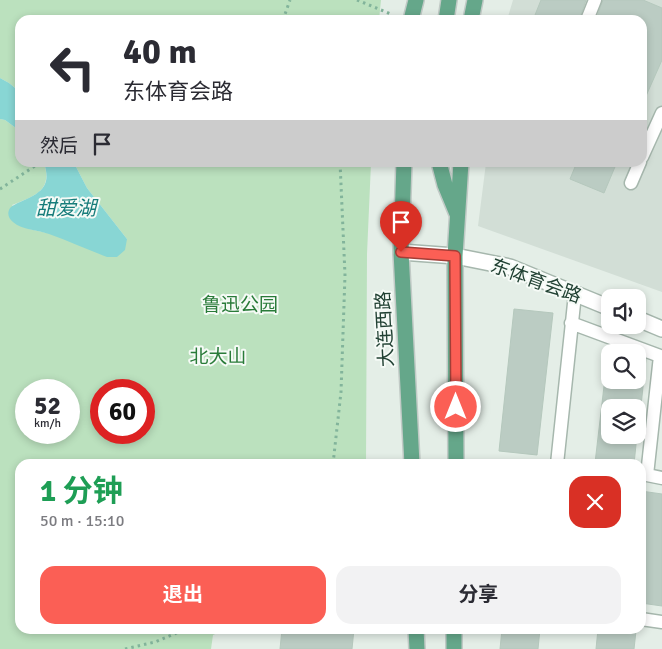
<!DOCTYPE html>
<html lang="zh">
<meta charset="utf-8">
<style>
body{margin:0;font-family:Signika,"Noto Sans SC",sans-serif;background:#f2f2f3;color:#2b2b33;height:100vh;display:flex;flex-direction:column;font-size:19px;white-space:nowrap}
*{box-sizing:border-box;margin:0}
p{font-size:16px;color:#7c7c81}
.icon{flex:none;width:28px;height:28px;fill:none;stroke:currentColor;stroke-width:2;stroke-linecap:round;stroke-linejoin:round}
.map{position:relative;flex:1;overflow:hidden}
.panel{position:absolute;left:15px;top:459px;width:631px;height:175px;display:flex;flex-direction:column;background:#fff;border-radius:15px;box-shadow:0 2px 8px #0003}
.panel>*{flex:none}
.top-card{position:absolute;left:15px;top:15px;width:632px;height:152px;border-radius:15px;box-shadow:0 2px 8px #0003;background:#fff;color:#2b2b33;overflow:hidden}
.tools{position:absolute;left:601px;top:289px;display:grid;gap:10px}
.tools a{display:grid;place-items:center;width:45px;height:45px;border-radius:10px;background:#fff;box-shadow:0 2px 8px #0003;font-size:25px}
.speed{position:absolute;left:15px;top:379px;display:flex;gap:10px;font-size:25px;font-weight:700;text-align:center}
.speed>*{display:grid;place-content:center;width:65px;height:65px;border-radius:50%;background:#fff;box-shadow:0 2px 8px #0003;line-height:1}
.speed small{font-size:12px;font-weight:400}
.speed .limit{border:8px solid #d22;background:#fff;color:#111}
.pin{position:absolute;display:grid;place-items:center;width:42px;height:42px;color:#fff;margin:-51px -21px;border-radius:50% 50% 50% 0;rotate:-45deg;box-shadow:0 0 5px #0007}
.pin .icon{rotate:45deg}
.me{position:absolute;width:55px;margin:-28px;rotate:0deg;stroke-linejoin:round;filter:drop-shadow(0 0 4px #0008)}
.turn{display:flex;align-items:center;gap:18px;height:105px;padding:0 25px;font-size:22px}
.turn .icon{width:65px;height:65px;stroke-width:2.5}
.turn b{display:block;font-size:35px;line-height:42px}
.then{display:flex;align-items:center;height:48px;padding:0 25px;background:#0003;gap:10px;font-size:19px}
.round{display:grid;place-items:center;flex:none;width:52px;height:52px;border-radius:15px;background:#f2f2f3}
.summary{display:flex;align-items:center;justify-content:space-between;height:85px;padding:0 25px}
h1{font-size:30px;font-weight:700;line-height:38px;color:#1e9e55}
.primary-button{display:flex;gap:10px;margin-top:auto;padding:10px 25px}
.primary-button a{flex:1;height:58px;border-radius:15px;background:#fb5f55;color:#fff;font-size:20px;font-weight:700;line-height:58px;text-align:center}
.primary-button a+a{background:#f2f2f3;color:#2b2b33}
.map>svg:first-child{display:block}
.built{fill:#d2ded6}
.green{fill:#bbe1be;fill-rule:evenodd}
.water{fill:#88d6d4}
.building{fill:#bbccc3;stroke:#b5c8bd}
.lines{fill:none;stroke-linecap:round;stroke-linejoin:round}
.service-casing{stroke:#a6b7ad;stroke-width:15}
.tertiary-casing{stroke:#a6b7ad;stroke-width:18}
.primary-casing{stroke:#c1cac6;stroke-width:18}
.path{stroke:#82b49b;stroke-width:3;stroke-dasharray:2.5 4;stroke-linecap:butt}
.service{stroke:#fff;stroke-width:12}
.tertiary{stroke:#fff;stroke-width:15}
.primary{stroke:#65a78a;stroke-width:15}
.route-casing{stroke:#a33e37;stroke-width:12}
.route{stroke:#fb5f55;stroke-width:9}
.labels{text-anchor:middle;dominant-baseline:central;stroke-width:4;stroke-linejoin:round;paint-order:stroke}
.street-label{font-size:19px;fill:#214133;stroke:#f5faf6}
.park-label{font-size:19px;fill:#297b39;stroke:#f5faf6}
.water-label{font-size:20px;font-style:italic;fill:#177c7a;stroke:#f5faf6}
</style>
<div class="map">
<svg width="662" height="649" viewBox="0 0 662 649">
<rect width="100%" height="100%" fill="#e4eee7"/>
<path class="built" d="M513,0H662V292L478,226L486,163L642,162V20H507Z"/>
<path class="green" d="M0,0H381L379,20H20V92L9,83L0,78Z
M0,119L5,120L20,131V162L44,163C53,191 34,196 12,205L29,229L47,233L127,239L87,188L74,163H371L367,254L366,464H20V629H226L213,635L211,649H0ZM26,390H69V432H26ZM101,390H144V432H101Z"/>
<path class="water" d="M0,78L9,83L20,92V131L5,120L0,119Z
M44,163H74L87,188L127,239L125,250L117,257H107C88,250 69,241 49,234C38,230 22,230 13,222C8,218 7,213 10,208C13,205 16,204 20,202C40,193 52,187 44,163Z"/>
<path class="building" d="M541,0H586L579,20H533Z
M603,0H643L662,8V60L642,105V20H596Z
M577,162H617L604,193L570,179Z
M514,309L553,313L537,455L499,451Z
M608,352H612H610V380H638V356L646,359L638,434V408H610V435H637L634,464L595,463Z
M641,491L662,494V606L641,603Z
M282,629H354L352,649H280Z
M502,629H540L538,649H500Z
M598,629L636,631L634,649H596Z"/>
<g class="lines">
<defs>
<path id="service" d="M587,20L595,0
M642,157L662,113
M631,183L640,162
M571,323L660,356L647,475L662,478
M557,464L575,294
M641,619L662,622"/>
<path id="tertiary" d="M401,252L455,256L510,267L610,308
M638,319L662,329"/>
<path id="primary" d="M411,20L416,0
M446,20L449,0
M471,20L475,0
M404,162L401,252L412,464
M439,162L445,185L457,214
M456,464L455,256L461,162
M416,629L417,649
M454,649V629"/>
</defs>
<use href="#service" class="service-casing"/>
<use href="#tertiary" class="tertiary-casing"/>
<use href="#primary" class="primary-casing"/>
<path class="path" d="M357,0L393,15
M283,20L290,0
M0,189L41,162
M333,464L341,392L345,275L340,162
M125,649L155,642L186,629"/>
<use href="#service" class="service"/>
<use href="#tertiary" class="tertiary"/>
<use href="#primary" class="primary"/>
</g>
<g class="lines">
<defs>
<path id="route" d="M401,252L455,256L456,407"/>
</defs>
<use href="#route" class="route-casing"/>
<use href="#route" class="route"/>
</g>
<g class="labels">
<g class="street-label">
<text transform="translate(536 281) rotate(20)">东体育会路</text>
<text transform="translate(385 329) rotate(-93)">大连西路</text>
</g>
<g class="park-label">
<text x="240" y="305">鲁迅公园</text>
<text x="218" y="357">北大山</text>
</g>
<g class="water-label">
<text x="66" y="208">甜爱湖</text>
</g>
</g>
</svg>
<div class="tools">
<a><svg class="icon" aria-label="sound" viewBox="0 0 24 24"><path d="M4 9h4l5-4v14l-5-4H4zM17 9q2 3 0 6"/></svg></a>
<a><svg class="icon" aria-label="search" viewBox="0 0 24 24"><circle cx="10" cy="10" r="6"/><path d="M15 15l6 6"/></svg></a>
<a><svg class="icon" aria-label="layers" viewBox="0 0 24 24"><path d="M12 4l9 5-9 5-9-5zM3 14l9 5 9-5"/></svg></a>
</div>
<div class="speed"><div>52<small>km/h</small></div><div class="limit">60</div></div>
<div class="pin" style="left:401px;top:252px;background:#d93025"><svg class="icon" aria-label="arrive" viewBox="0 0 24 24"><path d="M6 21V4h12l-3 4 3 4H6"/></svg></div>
<svg class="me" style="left:456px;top:407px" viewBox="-20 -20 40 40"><circle r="17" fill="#fb5f55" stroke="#fff" stroke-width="3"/><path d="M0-11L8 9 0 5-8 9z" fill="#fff"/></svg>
<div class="top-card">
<div class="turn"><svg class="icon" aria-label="left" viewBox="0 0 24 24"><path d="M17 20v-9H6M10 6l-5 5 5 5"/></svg><div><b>40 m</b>东体育会路</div></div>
<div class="then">然后<svg class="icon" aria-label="arrive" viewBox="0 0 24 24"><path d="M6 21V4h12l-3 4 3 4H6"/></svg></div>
</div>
<section class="panel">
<div class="summary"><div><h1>1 分钟</h1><p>50 m · 15:10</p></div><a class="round" style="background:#d93025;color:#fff"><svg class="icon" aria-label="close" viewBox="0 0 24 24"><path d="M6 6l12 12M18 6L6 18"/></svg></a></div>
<div class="primary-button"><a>退出</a><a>分享</a></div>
</section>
</div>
